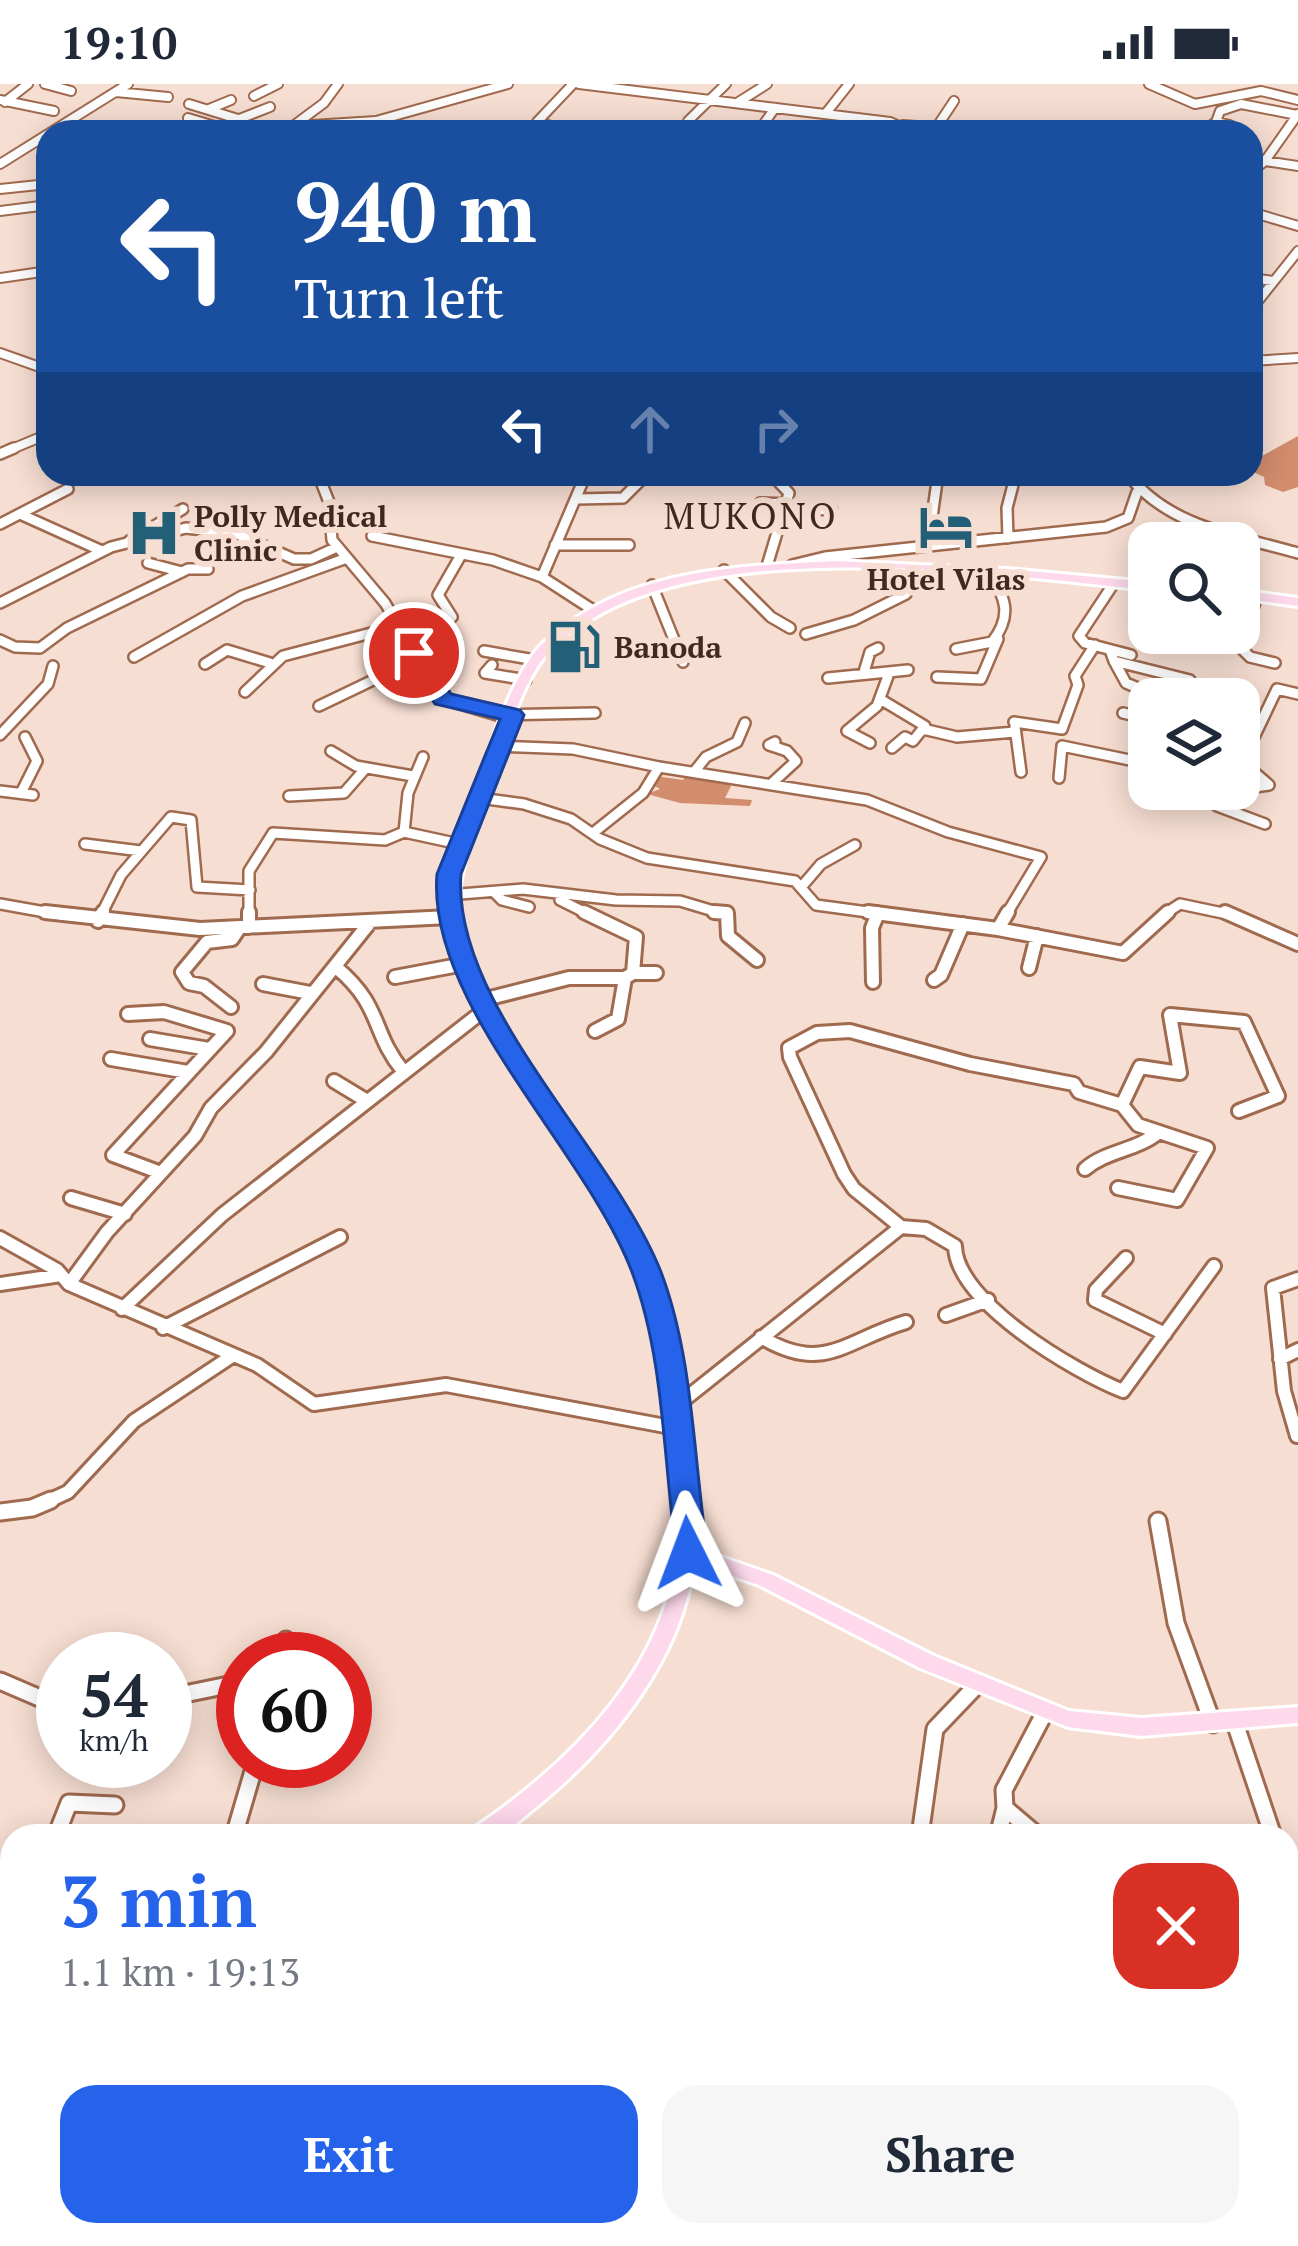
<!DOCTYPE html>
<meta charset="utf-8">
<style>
body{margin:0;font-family:"PT Serif",serif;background:#f6f6f7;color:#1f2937;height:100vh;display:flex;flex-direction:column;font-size:45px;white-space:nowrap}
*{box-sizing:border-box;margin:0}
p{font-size:39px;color:#747a83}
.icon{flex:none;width:66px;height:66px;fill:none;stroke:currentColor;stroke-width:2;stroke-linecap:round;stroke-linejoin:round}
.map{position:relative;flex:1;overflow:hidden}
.drawer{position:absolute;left:0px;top:1740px;width:1299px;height:423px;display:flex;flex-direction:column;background:#fff;border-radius:36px 36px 0 0;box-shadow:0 6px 30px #0003}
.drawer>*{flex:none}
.hud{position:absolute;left:36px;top:36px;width:1227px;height:366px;border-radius:36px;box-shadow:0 6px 30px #0003;background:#1a4fa0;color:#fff;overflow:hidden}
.controls{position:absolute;left:1128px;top:438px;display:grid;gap:24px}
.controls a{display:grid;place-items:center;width:132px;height:132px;border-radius:24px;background:#fff;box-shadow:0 6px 30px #0003;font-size:60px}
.speed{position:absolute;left:36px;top:1548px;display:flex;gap:24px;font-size:60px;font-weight:700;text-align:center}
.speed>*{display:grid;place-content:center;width:156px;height:156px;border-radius:50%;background:#fff;box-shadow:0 6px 30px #0003;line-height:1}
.speed small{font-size:30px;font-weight:400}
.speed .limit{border:18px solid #d22;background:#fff;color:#111}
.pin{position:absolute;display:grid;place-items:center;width:102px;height:102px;color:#fff;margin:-51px;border:6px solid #fff;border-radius:50%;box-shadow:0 3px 12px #0007}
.me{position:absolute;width:132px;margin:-66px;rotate:357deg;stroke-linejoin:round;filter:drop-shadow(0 0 9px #0008)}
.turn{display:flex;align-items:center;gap:42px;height:252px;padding:0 60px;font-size:54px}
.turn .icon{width:156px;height:156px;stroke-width:2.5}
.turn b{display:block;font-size:84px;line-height:102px}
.lanes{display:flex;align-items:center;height:114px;padding:0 60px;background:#0003;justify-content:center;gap:60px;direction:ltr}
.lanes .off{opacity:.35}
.round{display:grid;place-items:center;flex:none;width:126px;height:126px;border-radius:36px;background:#f6f6f7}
.overview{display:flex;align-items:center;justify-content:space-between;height:204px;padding:0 60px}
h1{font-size:72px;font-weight:700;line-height:90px;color:#2563eb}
.cta{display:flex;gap:24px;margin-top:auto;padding:24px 60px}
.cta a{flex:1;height:138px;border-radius:36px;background:#2563eb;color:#fff;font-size:48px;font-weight:700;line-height:138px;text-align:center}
.cta a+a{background:#f6f6f7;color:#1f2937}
.status{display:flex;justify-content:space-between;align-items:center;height:84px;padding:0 60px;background:#fff;direction:ltr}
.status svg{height:33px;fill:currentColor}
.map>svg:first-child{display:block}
.forest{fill:#d18d6c}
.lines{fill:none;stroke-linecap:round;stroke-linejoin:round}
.minor-far3-casing{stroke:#a06a4f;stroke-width:12}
.minor-far2-casing{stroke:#a06a4f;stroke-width:14}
.minor-far1-casing{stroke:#a06a4f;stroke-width:18}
.minor-casing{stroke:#a06a4f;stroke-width:21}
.major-casing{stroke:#fff;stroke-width:6}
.minor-far3{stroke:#fff;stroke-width:8}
.minor-far2{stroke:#fff;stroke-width:9}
.minor-far1{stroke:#fff;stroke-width:12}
.minor{stroke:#fff;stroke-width:15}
.major{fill:#fdd9eb;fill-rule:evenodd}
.route{fill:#2563eb;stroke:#184099;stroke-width:3}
.labels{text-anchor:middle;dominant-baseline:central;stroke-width:12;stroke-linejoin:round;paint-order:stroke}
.far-poi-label{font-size:30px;font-weight:bold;fill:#40291e;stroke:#f7ded2;text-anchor:start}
.far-quarter-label{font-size:36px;letter-spacing:3px;fill:#40291e;stroke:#f7ded2}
</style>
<div class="status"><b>19:10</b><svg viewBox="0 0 49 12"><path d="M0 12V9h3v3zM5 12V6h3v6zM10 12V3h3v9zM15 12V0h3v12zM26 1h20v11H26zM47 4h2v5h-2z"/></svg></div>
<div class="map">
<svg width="1298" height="2162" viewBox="0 0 1298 2162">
<rect width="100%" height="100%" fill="#f7ded2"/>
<path class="forest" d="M1298,352V403L1283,408L1265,401L1264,393L1251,387V378Z
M688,688L724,695L731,702L725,714L752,716L750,722L680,719L647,710L660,705L651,700L656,692L683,696Z"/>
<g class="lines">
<defs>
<path id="minor-far3" d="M45,0L71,7
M579,0L890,38L912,48
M1149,0L1195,20L1261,7L1298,16
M116,8L168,13
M254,12L278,0
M0,16L54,27
M5,18L28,0
M737,19L767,0
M189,20L238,35
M209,25L231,16
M826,29L849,0
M188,34L235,48
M688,37L726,0
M903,41L998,48
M938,41L954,17
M1230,41L1216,38L1220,27L1241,20L1297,31
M296,42L376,37L508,0
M219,43L270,23
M285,48L324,19L338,0
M542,48L551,42L537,38L573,0
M758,48L775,24
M1201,48L1216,38
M1251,75L1265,77L1298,30
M0,80L128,0
M1251,88L1265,77L1298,82
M0,105L48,100
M0,127L48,121
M1251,128L1298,142
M0,194L48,187
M1251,194L1273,197
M1251,226L1298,167
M0,269L48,286
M1251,277L1298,274
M7,367L48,350"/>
<path id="minor-far2" d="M0,370L14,364
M318,390L329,418L332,456L385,519L443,615L497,631L595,629
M586,390L542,493L593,526
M1128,390C1167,443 1239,452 1298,469
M577,415L623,414L647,390
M760,419L789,420
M788,424L832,426
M20,430L102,467
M0,440L68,405
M372,452L493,476L542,493
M1008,454L1007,424L1015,393
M129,457L183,425
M555,461H629
M928,462L938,390
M148,479L182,488
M792,481L825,473L1106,443L1128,434L1137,408
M767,482L789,409L771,390
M724,486L771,533L790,544
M1114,499L1079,552L1085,559L1131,571
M652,501L683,578
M1257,512L1241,564L1250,573L1275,579
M0,519L111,463L186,444L237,450L294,475H311L337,463
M806,550L854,536L906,510L902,485
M0,556L15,563L40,564L67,544L188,485H208
M956,565L992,558C1012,533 1007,513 988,489
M1110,566L1114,577L1190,596
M484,567L535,576
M414,569L452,533L438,511L461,471
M629,570L676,563
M134,573L242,512L347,474
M1114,577L1126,599L1159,613
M205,580L227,566L270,579
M492,581L485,589L526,596
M864,588L870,568L878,564
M937,593L981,595L998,555
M828,594L908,586
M245,608L283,572L398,542
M880,615L925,642L913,657L905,653L892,664
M319,622L417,575
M1123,629L1149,635
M1014,638L1062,645L1078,601L1075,592L1095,561
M1015,643L1021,688
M923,645L957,653L1015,648
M847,647L877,622L888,592
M847,647L870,659
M0,651L48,600L53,582
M498,662L573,665L659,683
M331,667L356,682L413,692
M694,688L706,673L737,658L745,639
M1059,694L1062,662L1149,680
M771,700L796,677L787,667L769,661L775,658
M0,707L33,711
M21,709L37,677L25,653
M289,712L344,709L365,685
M480,714L524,720L571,735L600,755L647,774L795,797L816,821L890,831
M1265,740L1217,722L1225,707L1269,701L1247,682L1245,672L1277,605L1298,610
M404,748L408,709L423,673
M593,749L643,709L659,683L867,716L948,748L1041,773L1006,831
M85,760L141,767
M803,801L821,780L855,761
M494,808L502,816L529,823
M448,811L523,805L616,816L680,817L727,831
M560,816L590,831
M0,820L62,831
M101,831L121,791L171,733L191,736L197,803L250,806
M249,831V787L273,749L385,756L404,748L459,760
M1163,831L1180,820L1232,831"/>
<path id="minor-far1" d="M45,828L200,845L450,833
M249,828V843
M584,828L636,853L633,889L625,894
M714,828L727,829L728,852L757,876
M868,828L998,845L1123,869L1168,828
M1225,828L1298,860
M98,837L103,828
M998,845L1008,828
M337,884C383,923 371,948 403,987
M1029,884L1037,852
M633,889H656
M395,893L464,880
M934,896L941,891L963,840
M873,898L872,844L878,829
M263,900L310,909
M482,916L569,894H625L618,935L595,947
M231,923L204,902L189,899L182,888L207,858L232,855L240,843
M128,930L164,928L227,947L113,1071L161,1089
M150,955L209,965
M111,975L188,988
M334,997L367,1017
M1122,1021L1140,983L1180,989L1170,931L1244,938L1278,1012L1239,1027
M1085,1085C1107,1066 1136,1067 1159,1048
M71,1114L125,1130
M901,1143L926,1145L955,1162C956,1218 1075,1288 1123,1307L1214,1182
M0,1154L57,1186L69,1200L257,1281L314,1320L446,1301L676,1344
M1126,1174L1096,1206L1095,1216L1165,1250
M0,1200L61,1191
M69,1200L107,1148L195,1052L211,1024L266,968L371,837
M122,1225L222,1131L487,924
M946,1231L988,1216
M163,1244L340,1153
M761,1253C824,1291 845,1256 906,1238
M1280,1275L1298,1266
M675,1323L901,1143L854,1105L844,1090L790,973L789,964L817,949L850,947L970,980L1074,1000L1079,1008L1122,1021L1138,1041L1207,1064L1177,1116L1118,1104
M1297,1352L1284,1307L1273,1204L1298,1195
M44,1419L68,1408L134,1337L232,1272"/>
<path id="minor" d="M0,1428L32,1424L51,1416
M1158,1437L1176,1539L1213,1640
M278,1575L286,1556
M0,1597L63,1624
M165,1614L243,1598
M1235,1639L1273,1752
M56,1752L69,1719L115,1721
M234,1752L256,1677
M920,1752L935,1645L978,1600
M998,1752L1005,1724
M1038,1752L1005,1724L1004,1706L1045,1628
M1287,1796L1298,1830
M1287,1968L1298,1963
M0,2142L12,2141
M209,2151L210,2162
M807,2151L813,2162
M1130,2151L1142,2162
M669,2162L684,2151
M978,2162L994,2151"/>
<path id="major" d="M835,477L1007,485L1149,498V506C994,490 713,450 581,542C571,549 560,555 552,564C522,595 506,654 493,695C472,761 442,808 470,878C496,941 543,997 580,1054C613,1104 647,1156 665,1214C681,1262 686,1314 690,1365C694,1398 700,1431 696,1464L773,1491L934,1572L1069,1627L1141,1634L1298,1623V1639L1141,1652L1068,1643L920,1584L759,1501L694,1479C682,1574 613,1660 541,1719C528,1729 511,1746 496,1752C488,1754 475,1752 467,1752L471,1746C574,1677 676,1576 679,1443C680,1411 673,1376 670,1344C663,1266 647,1196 609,1127C578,1071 540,1020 506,966C485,934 461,900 450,863C433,809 454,764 473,714C490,666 503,614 532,572C543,556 558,547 573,536C648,484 747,482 835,477Z
M1239,506L1298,514V522L1239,514Z
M12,1955V1976L0,1980V1959Z"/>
</defs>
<use href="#minor-far3" class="minor-far3-casing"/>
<use href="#minor-far2" class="minor-far2-casing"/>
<use href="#minor-far1" class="minor-far1-casing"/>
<use href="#minor" class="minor-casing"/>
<use href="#major" class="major-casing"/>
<use href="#minor-far3" class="minor-far3"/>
<use href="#minor-far2" class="minor-far2"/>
<use href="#minor-far1" class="minor-far1"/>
<use href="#minor" class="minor"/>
<use href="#major" class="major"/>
</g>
<path class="route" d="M414,563L422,565L451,610L520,626L524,631L461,790C451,920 613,1066 661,1188C691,1267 693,1358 704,1442L699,1478L688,1482L676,1478L672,1469L673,1442C663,1358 662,1268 632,1188C586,1066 426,920 437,790L500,635L435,620L403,569Z"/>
<defs>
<symbol id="hotel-bare" viewBox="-9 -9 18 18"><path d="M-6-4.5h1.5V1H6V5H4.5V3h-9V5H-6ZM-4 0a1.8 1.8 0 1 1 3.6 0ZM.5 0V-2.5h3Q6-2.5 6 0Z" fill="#236077" stroke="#f7ded2" stroke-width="2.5" paint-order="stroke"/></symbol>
<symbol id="hospital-bare" viewBox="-9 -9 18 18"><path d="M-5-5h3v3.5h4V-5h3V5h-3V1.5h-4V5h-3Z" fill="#236077" stroke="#f7ded2" stroke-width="2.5" paint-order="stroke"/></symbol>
<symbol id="fuel-bare" viewBox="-9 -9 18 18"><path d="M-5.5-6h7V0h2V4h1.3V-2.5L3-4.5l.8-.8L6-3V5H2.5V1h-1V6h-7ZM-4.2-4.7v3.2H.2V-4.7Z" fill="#236077" stroke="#f7ded2" stroke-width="2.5" paint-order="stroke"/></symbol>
</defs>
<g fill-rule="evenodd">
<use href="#hotel-bare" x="908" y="405" width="76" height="76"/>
<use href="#hospital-bare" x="116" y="411" width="76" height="76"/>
<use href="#fuel-bare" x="536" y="525" width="76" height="76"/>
</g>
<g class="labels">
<g class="far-poi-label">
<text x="194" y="432">Polly Medical<tspan x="194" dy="34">Clinic</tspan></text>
<text x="946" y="495" text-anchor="middle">Hotel Vilas</text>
<text x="614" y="563">Banoda</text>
</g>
<g class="far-quarter-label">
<text x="751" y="431">MUKONO</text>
</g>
</g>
</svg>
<div class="controls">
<a><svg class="icon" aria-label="search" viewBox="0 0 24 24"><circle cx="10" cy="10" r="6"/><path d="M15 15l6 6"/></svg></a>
<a><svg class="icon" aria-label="layers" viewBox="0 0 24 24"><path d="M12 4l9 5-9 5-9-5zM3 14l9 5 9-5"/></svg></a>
</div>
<div class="speed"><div>54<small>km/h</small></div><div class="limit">60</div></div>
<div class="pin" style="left:414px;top:569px;background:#d93025"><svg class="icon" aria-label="arrive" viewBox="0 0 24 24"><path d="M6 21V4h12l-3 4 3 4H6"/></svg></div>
<svg class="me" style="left:688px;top:1469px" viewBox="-20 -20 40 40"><path d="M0-17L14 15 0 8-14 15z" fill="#2563eb" stroke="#fff" stroke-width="4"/></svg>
<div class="hud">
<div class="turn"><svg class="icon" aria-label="left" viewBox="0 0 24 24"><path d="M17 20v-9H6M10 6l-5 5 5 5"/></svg><div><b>940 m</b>Turn left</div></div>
<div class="lanes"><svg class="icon" aria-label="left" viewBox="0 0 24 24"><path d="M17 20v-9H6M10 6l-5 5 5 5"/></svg><svg class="icon off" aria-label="ahead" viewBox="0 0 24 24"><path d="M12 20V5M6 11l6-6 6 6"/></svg><svg class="icon off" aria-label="right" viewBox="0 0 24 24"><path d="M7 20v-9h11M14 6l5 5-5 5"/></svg></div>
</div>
<section class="drawer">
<div class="overview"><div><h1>3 min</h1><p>1.1 km · 19:13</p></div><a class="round" style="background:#d93025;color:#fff"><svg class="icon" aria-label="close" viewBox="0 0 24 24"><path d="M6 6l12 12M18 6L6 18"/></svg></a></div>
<div class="cta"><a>Exit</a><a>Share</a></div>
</section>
</div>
